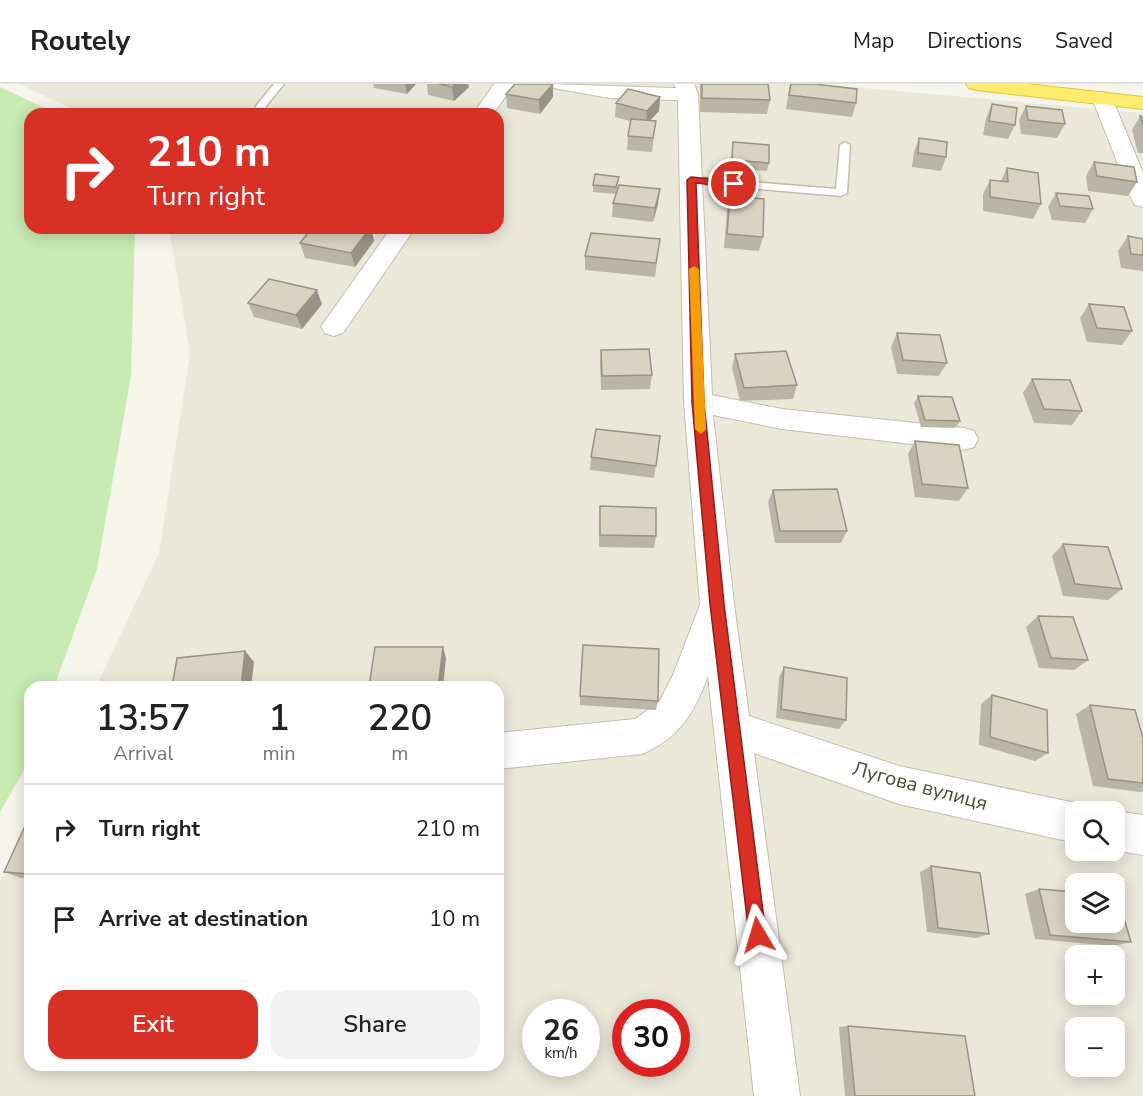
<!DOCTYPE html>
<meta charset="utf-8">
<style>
body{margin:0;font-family:"Nunito Sans",sans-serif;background:#f2f2f2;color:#222;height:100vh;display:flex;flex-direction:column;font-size:22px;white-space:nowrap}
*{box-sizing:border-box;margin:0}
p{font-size:20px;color:#767676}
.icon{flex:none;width:33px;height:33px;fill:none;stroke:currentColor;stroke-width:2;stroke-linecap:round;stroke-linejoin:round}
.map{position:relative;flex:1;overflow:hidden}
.side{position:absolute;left:24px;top:597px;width:480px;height:390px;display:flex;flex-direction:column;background:#fff;border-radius:18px;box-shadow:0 3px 15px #0003}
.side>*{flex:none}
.guide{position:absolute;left:24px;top:24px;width:480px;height:126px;border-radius:18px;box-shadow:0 3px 15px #0003;background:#d93025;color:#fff;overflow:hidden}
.controls{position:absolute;left:1065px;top:717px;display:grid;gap:12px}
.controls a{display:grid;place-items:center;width:60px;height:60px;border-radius:12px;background:#fff;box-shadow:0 3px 15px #0003;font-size:30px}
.speed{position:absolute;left:522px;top:915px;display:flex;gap:12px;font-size:30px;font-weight:700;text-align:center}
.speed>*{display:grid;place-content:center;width:78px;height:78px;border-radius:50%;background:#fff;box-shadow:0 3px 15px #0003;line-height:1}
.speed small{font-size:15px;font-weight:400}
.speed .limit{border:9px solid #d22;background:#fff;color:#111}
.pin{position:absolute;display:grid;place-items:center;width:51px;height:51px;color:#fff;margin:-26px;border:3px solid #fff;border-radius:50%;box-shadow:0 2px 6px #0007}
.me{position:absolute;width:66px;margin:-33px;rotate:353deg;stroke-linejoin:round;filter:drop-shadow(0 0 4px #0008)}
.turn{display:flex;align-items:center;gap:21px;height:126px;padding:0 24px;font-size:27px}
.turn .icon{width:78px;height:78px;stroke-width:2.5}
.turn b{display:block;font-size:42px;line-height:51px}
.eta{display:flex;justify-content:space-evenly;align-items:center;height:102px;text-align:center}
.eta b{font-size:36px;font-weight:600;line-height:42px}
.button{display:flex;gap:12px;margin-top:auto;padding:12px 24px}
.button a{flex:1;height:69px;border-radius:18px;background:#d93025;color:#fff;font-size:24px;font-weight:600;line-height:69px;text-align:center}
.button a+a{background:#f2f2f2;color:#222}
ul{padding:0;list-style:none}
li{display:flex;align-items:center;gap:18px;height:90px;padding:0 24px;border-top:2px solid #e0e0e0}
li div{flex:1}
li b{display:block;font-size:22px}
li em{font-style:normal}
header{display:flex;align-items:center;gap:36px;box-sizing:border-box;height:84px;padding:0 30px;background:#fff;border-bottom:2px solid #e0e0e0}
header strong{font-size:28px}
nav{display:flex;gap:33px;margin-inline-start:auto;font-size:21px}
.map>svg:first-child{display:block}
.residential{fill:#eae8d9;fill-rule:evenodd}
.green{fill:#c7ebb3}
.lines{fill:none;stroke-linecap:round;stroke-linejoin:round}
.lane-casing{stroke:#c2bfad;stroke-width:3}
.street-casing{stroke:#c2bfad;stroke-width:2}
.highway-casing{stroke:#e3c738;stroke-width:2}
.lane{fill:#fff;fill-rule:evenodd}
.street{fill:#fff;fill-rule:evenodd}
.highway{fill:#ffec6d;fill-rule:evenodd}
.wall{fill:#bab6a5}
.shaded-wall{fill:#979486}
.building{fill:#d8d4c0;stroke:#979486;stroke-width:1.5}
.route{fill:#d93025;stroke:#8d1f18;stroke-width:1.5}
.slow{fill:#f59e0b}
.labels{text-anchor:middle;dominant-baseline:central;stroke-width:5;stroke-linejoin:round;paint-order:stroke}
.street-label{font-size:20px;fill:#4b4738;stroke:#fff}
</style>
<header>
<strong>Routely</strong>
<nav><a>Map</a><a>Directions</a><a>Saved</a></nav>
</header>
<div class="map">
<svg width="1143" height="1012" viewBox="0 0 1143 1012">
<rect width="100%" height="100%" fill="#f6f5eb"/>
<path class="residential" d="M20,0H819L1143,29V1012H0V797L30,743V981H498V603H96L159,469L190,270L169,144H498V30H82ZM1076,728H1114V766H1076ZM1076,800H1114V838H1076ZM1076,872H1114V910H1076ZM536,928H586V980H536ZM626,928H676V980H626ZM1076,944H1114V982H1076Z"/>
<path class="green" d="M0,3L57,30H30V144H135L131,292L97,485L54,603H30V669L24,686L0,728Z"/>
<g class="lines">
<defs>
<path id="lane" d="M274,0H284L266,22L265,30H255L256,22Z
M845,58L850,61L847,109L841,112L691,99L686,96L691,93L836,105L840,61Z"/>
<path id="street" d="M494,0H514L493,30H473Z
M551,0L671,4H676L674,0H694L698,10L712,311L782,325L964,344L974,347L978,355L974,363L964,366L782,345L713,331L734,520L749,632L899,682L1076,719L1091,728H1076V759L899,720L754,669L800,1012H754L708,592C694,629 680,654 642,670L498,685V649L635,635L659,618L673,591L700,521L684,318L678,16L609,14L554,4Z
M1102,8L1109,10L1112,14L1143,89V123L1135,121L1132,116L1092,14L1095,10Z
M391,144H415L343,249L334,252L325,249L321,243L325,237Z
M1114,727L1143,731V771L1113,766Z"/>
<path id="highway" d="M966,0H1027L1143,13V25L976,6L969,4Z"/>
</defs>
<use href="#lane" class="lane-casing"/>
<use href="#street" class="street-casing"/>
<use href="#highway" class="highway-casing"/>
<use href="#lane" class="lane"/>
<use href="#street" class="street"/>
<use href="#highway" class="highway"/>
</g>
<path class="wall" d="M373,0H416L407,10L374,4Z
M427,0H468L469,3L454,17L428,11Z
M515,0H553V13L540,30L507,24L506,10Z
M700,0H768L770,16L767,30L700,28Z
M790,0L856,19L852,33L786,25Z
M660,13L659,27L650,36L656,37L652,68L627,66L628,52L630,37L615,33L616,19Z
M992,20L1015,41L1008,55L983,51L986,34Z
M1026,22L1065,40L1057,54L1021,50L1019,36Z
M1140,32L1143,33V69H1138L1132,46Z
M919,54L946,73L941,87L912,83L914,68Z
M733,58L769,79L767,87L730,84Z
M1094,78L1137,98L1128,112L1088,107L1086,92Z
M1007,84L1041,120L1033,135L983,127V110L990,96L1001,97Z
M619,93L618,100L616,110L593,108V101Z
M1056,109L1093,125L1085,139L1052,136L1048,123Z
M730,112L763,153L759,167L724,164L727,126Z
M613,119L658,120L653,138L612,133Z
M312,144H371L374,157L355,183L305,174L300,159Z
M1128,152L1143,155V187L1121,184L1118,167Z
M658,169L655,193L585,186V172Z
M248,219L322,220L302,245L254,233Z
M1089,220L1132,247L1122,261L1087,258L1080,234Z
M897,249L947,279L939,292L897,290L891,263Z
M601,266L652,291L650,305L601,306L600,280Z
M735,270L797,301L793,315L740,317L732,284Z
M1032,295L1082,327L1072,341L1034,339L1023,309Z
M918,312L960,337L955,344L921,343L914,319Z
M660,352L654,394L590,386L591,373Z
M915,357L968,404L959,417L915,413L908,370Z
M773,406L847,447L841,459H775L768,418Z
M600,422L656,452L654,464L599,463Z
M1063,460L1122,505L1108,516L1063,512L1052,472Z
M1038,532L1088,576L1074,586L1039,584L1026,543Z
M784,583L846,636L839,645L776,634L779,593Z
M992,611L1048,669L1035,677L979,661L981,620Z
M580,612L658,617L656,626L580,621Z
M1090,621L1143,654V707L1140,708L1093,702L1076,630Z
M30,731V794H21L4,788Z
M931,782L989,850L976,854L927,848L920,788Z
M1039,805L1131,858L1114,862L1035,855L1025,810Z
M848,942L975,1012H845L839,943Z"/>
<path class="shaded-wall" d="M405,0H416L407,10Z
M456,0H468L469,3L454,17L452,3Z
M553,0V13L540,30L539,16Z
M660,13L659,27L646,41L647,27Z
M499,77L500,91L498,94V78Z
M660,105L658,120L653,138L655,124Z
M370,144H371L374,157L355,183L351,169Z
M317,206L322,220L302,245L296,231Z
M443,563L446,574L443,603H438Z
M245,567L254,578L251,603H241Z"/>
<path class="building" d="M439,0H456L452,3Z
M515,0H553L539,16L506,10Z
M702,0H768L770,16L702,14Z
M791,0H814L857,5L856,19L789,11Z
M628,5L660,13L647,27L616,19Z
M992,20L1017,24L1015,41L989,37Z
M1026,22L1062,26L1065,40L1028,36Z
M214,25L242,28L241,30H210Z
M1140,32L1143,33V41Z
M631,35L656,37L653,54L628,52Z
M919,54L947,58L946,73L918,69Z
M733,58L769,61V79L732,76Z
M1094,78L1134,83L1137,98L1097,92Z
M1007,84L1038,89L1041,120L990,113V96L1008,98Z
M595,90L619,93L616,103L593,101Z
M619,101L660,105L655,124L613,119Z
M1056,109L1089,112L1093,125L1060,122Z
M730,112L764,115L763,153L727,150Z
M312,144H370L351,169L300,159Z
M591,149L660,155L656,179L585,172Z
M1128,152L1143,155V171L1131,170Z
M269,195L317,206L296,231L248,219Z
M1089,220L1124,223L1132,247L1097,244Z
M897,249L940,251L947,279L903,276Z
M649,265L652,291L602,292L601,266Z
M786,267L797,301L744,304L735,270Z
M1032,295L1070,296L1082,327L1044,325Z
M918,312L952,313L960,337L925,336Z
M596,345L660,352L656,382L591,373Z
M915,357L959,361L968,404L922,400Z
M837,405L847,447H780L773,406Z
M600,422L656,424V452L600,451Z
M1063,460L1108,463L1122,505L1075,500Z
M1038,532L1073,533L1088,576L1051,574Z
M583,561L659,565L658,617L580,612Z
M375,563H443L438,603H369Z
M245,567L241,603H172L177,574Z
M784,583L847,594L846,636L781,625Z
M992,611L1047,626L1048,669L990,653Z
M1090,621L1135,626L1143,654V699L1108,695Z
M30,731V790L4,788Z
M931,782L980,789L989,850L938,844Z
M1039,805L1076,808V838H1114V811H1117L1131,858L1050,851Z
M848,942L965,952L975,1012H855Z"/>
<path class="route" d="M691,93L734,97L738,100L734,103L696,99L704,318L724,520L766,851L764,857L758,860L751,857L749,851L710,520L692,318L687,96Z"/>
<path class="slow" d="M694,182L699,185L706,345L701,350L695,345L689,185Z"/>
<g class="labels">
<g class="street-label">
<text transform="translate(920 702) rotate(15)">Лугова вулиця</text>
</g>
</g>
</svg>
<div class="controls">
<a><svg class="icon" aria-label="search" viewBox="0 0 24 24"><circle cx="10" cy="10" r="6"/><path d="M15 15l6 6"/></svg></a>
<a><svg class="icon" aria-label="layers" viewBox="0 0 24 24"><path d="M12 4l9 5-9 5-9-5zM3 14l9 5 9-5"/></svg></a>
<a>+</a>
<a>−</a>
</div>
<div class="speed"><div>26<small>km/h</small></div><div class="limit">30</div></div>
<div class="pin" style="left:734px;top:100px;background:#d93025"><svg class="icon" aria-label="arrive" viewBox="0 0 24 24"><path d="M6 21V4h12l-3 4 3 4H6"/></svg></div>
<svg class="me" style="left:758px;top:851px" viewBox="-20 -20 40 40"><path d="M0-17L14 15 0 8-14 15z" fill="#d93025" stroke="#fff" stroke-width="4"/></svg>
<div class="guide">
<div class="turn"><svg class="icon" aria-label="right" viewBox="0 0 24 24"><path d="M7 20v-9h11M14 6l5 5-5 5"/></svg><div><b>210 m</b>Turn right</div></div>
</div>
<section class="side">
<div class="eta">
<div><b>13:57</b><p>Arrival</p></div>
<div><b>1</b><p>min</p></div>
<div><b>220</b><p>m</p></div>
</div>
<ul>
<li><svg class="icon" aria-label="right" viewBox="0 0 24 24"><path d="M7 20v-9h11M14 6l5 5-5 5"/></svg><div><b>Turn right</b></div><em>210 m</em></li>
<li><svg class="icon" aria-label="arrive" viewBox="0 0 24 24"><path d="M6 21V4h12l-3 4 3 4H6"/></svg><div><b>Arrive at destination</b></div><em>10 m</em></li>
</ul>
<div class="button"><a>Exit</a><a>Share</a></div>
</section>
</div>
